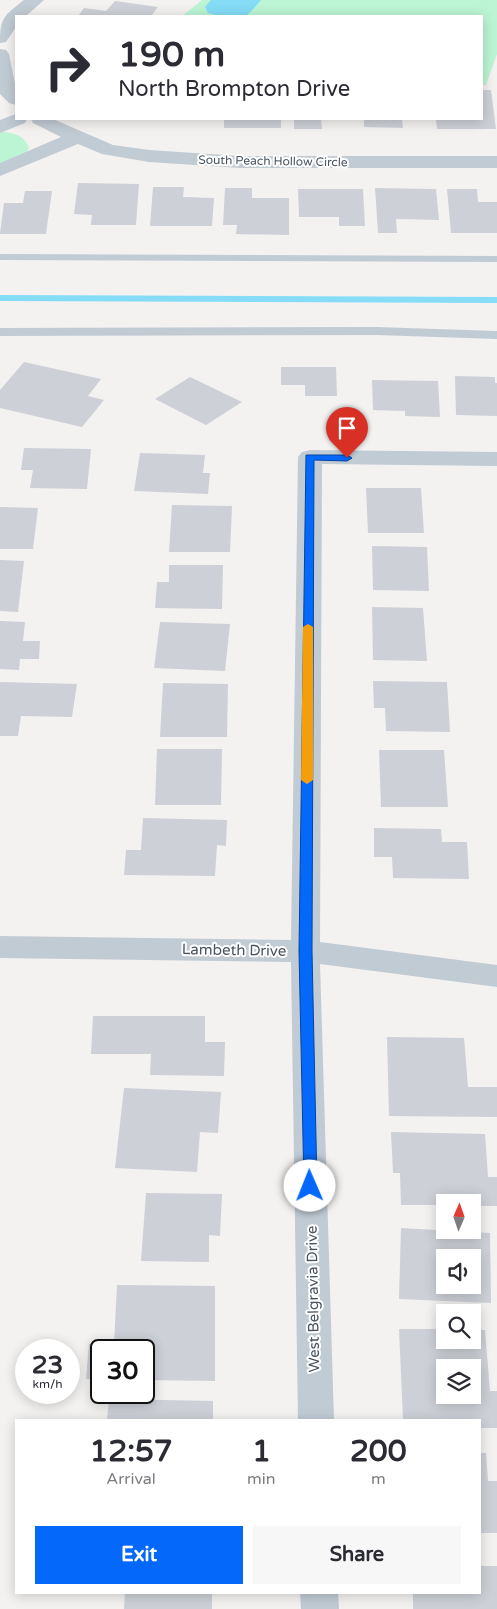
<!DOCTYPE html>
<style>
body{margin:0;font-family:"Varela Round",sans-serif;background:#f7f7f7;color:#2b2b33;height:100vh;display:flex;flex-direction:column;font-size:19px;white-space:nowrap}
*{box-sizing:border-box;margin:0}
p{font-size:16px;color:#7c7c81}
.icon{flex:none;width:28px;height:28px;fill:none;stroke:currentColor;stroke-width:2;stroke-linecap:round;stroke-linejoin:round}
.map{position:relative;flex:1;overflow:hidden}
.sheet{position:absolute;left:15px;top:1419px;width:466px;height:175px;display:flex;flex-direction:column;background:#fff;border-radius:0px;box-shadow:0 2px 12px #0003}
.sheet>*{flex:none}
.banner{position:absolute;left:15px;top:15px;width:468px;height:105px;border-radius:0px;box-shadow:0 2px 12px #0003;background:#fff;color:#2b2b33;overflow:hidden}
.needle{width:32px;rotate:2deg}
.controls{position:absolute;left:436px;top:1194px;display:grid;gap:10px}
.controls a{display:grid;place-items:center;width:45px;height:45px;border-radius:0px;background:#fff;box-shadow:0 2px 12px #0003;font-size:25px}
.speed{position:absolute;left:15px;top:1339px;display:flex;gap:10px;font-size:25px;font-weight:700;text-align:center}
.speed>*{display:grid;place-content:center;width:65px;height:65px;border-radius:50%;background:#fff;box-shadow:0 2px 12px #0003;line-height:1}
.speed small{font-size:12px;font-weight:400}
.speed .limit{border:2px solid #111;border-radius:8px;background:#fff;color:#111}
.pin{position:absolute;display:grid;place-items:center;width:42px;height:42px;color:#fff;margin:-51px -21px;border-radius:50% 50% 50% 0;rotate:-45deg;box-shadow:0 0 5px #0007}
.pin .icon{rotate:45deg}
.me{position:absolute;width:55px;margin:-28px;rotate:359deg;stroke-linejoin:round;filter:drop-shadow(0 0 4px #0008)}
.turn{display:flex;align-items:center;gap:18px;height:105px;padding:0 20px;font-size:22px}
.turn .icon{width:65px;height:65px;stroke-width:2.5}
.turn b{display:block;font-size:35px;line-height:42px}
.eta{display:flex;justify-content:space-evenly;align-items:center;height:85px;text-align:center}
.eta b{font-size:30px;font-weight:700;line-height:35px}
.cta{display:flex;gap:10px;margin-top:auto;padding:10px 20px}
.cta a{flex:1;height:58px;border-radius:0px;background:#0469fb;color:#fff;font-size:20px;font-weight:700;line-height:58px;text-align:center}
.cta a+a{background:#f7f7f7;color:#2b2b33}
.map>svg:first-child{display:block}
.green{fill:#bcf5d4}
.water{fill:#84dcf7}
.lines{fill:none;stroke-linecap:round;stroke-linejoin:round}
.stream{fill:#84dcf7;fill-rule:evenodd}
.building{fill:#cdd0d6;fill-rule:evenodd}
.service{fill:#c1cbd4;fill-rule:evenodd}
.minor{fill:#c1cbd4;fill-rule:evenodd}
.route{fill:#0469fb;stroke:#0344a3}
.slow{fill:#f59e0b}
.labels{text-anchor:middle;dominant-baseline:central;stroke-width:4;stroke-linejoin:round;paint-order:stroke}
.far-street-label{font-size:12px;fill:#475461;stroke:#fff}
.street-label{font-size:15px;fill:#475461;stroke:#fff}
</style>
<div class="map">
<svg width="497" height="1609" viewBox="0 0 497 1609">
<rect width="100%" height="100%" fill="#f4f1f1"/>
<path class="green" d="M202,0H497V54L486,85H481V16H182Z
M0,132C12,132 25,135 29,148L26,153L0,164Z"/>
<path class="water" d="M211,0H261C257,5 252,11 247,15C237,21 218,16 208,13L205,7Z"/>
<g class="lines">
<path class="stream" d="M0,295L497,297V303L0,301Z"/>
</g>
<path class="building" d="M115,1L158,7L151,16H78L84,8L106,11Z
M481,90H491L496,129H437L436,119H481Z
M224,119H281V128H224Z
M294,119H321L322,129H294Z
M364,119H402L403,128L364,127Z
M78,183L139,184L136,225H91L92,215L74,214Z
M153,187H184L183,197L214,198L212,226H150Z
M225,188H252V198H289V235L236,234L237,225H223Z
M375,188L436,189L439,220L396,219L397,233H378Z
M298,189H363L365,226H339V217H299Z
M447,189H477L478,202H497V233H451Z
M25,191H52L46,234H0L4,203H23Z
M24,362L101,379L88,396L104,400L82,427L0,408V390Z
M281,367H336L337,396H305V385H281Z
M455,376L495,377V383H497V416L456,415Z
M190,377L242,402L206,425L155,399Z
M372,380L438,381L440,417L405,416V411L373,410Z
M24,448L91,449L87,489L30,488L33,470H21Z
M140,453L205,455L203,473H210L208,494L134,491Z
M366,488H421L424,533H368Z
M172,505L232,506L230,552H169Z
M0,507L38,508L33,549H0Z
M372,546L427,547L429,591L373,590Z
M0,560L24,561L18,612L0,611Z
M169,565H223L222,609L155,608L157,582H169Z
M372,607L423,608L427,661L373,660Z
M0,621L25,622L23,641H40L39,659H20L19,670L0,669Z
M160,622L230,624L225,671L154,668Z
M373,681L447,682L450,732L386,731L385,708H374Z
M0,682L77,684L72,717L21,716L18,736H0Z
M163,683L228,684L227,737H160Z
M157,749H222L221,805H155Z
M379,750H444L448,807H381Z
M143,818L227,820L226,846L217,845L215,876L124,875L126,850H141Z
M374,828L441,829L442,842H467L469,879L393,878L392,857H374Z
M93,1016H205V1042H225L224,1076L150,1075L151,1054H91Z
M387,1037L464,1038L468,1087H497V1117L389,1116Z
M124,1088L221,1092L218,1133L200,1132L197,1172L115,1168Z
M391,1132L485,1134L488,1177H497V1206H472V1202H445V1205H401L400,1173H393Z
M146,1193L222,1194L220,1236L209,1235V1262L141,1261Z
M401,1228L490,1233L491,1303L399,1299ZM445,1258H472V1285H445Z
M117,1285L215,1286V1381L144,1380V1350H101V1380L86,1379L89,1344H114Z
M399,1329H445V1340H472V1330H485L490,1391H497V1428H480V1420H403ZM445,1368H472V1395H445Z
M109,1399L213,1401V1420H107Z
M480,1453H486L488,1481H497V1533H480Z
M480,1566H497V1609H413V1592H480Z
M125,1592H212V1609H124Z"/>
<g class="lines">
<path class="service" d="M0,254L497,256V262L0,260Z
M376,327L497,331V339L376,335L0,336V328Z"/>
<path class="minor" d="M24,0H44L26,16H16V27L6,42L0,43C0,17 4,16 24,0Z
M0,49L6,50L9,54L16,89V105L9,103L0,94Z
M16,114V119H27L25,123L0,133V120Z
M31,119H53L113,145L149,150L240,156H497V168H240L149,162L102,154L78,144L0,176V163L61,137L33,123Z
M310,450L497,452V466L322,464L320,942L497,965V987L320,964L334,1420H298L291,962L0,958V936L291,940L298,457L302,452Z
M300,1592H338L339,1609H301Z"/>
</g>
<path class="route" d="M306,455H347L352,458L347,461L314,460L312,951L317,1186L315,1189L310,1191L306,1189L304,1186L299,951Z"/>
<path class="slow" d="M308,624L313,627V780L307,784L301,780L303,627Z"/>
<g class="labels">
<g class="far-street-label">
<text transform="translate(273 161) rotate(1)">South Peach Hollow Circle</text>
</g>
<g class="street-label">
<text transform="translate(234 950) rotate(1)">Lambeth Drive</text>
<text transform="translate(313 1299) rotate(-91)">West Belgravia Drive</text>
</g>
</g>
</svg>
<div class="controls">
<a><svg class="needle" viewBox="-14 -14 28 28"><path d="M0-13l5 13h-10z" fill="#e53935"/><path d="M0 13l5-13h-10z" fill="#7c7c81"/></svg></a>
<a><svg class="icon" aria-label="sound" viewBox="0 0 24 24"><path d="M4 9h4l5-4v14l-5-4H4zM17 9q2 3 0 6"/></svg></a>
<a><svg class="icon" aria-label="search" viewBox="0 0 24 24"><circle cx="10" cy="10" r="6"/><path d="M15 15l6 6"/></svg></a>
<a><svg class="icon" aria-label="layers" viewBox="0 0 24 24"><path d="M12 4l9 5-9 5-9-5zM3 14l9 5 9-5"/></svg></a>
</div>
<div class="speed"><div>23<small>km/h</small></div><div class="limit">30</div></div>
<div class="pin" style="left:347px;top:458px;background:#d93025"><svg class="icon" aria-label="arrive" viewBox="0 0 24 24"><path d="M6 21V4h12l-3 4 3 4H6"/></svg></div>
<svg class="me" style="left:310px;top:1186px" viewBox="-20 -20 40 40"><circle r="19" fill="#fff"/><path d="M0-13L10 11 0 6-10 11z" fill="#0469fb"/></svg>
<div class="banner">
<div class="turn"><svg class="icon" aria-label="right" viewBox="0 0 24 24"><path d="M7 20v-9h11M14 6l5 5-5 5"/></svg><div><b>190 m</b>North Brompton Drive</div></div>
</div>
<section class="sheet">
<div class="eta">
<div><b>12:57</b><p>Arrival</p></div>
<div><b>1</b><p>min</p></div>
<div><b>200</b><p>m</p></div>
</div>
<div class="cta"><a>Exit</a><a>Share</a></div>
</section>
</div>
